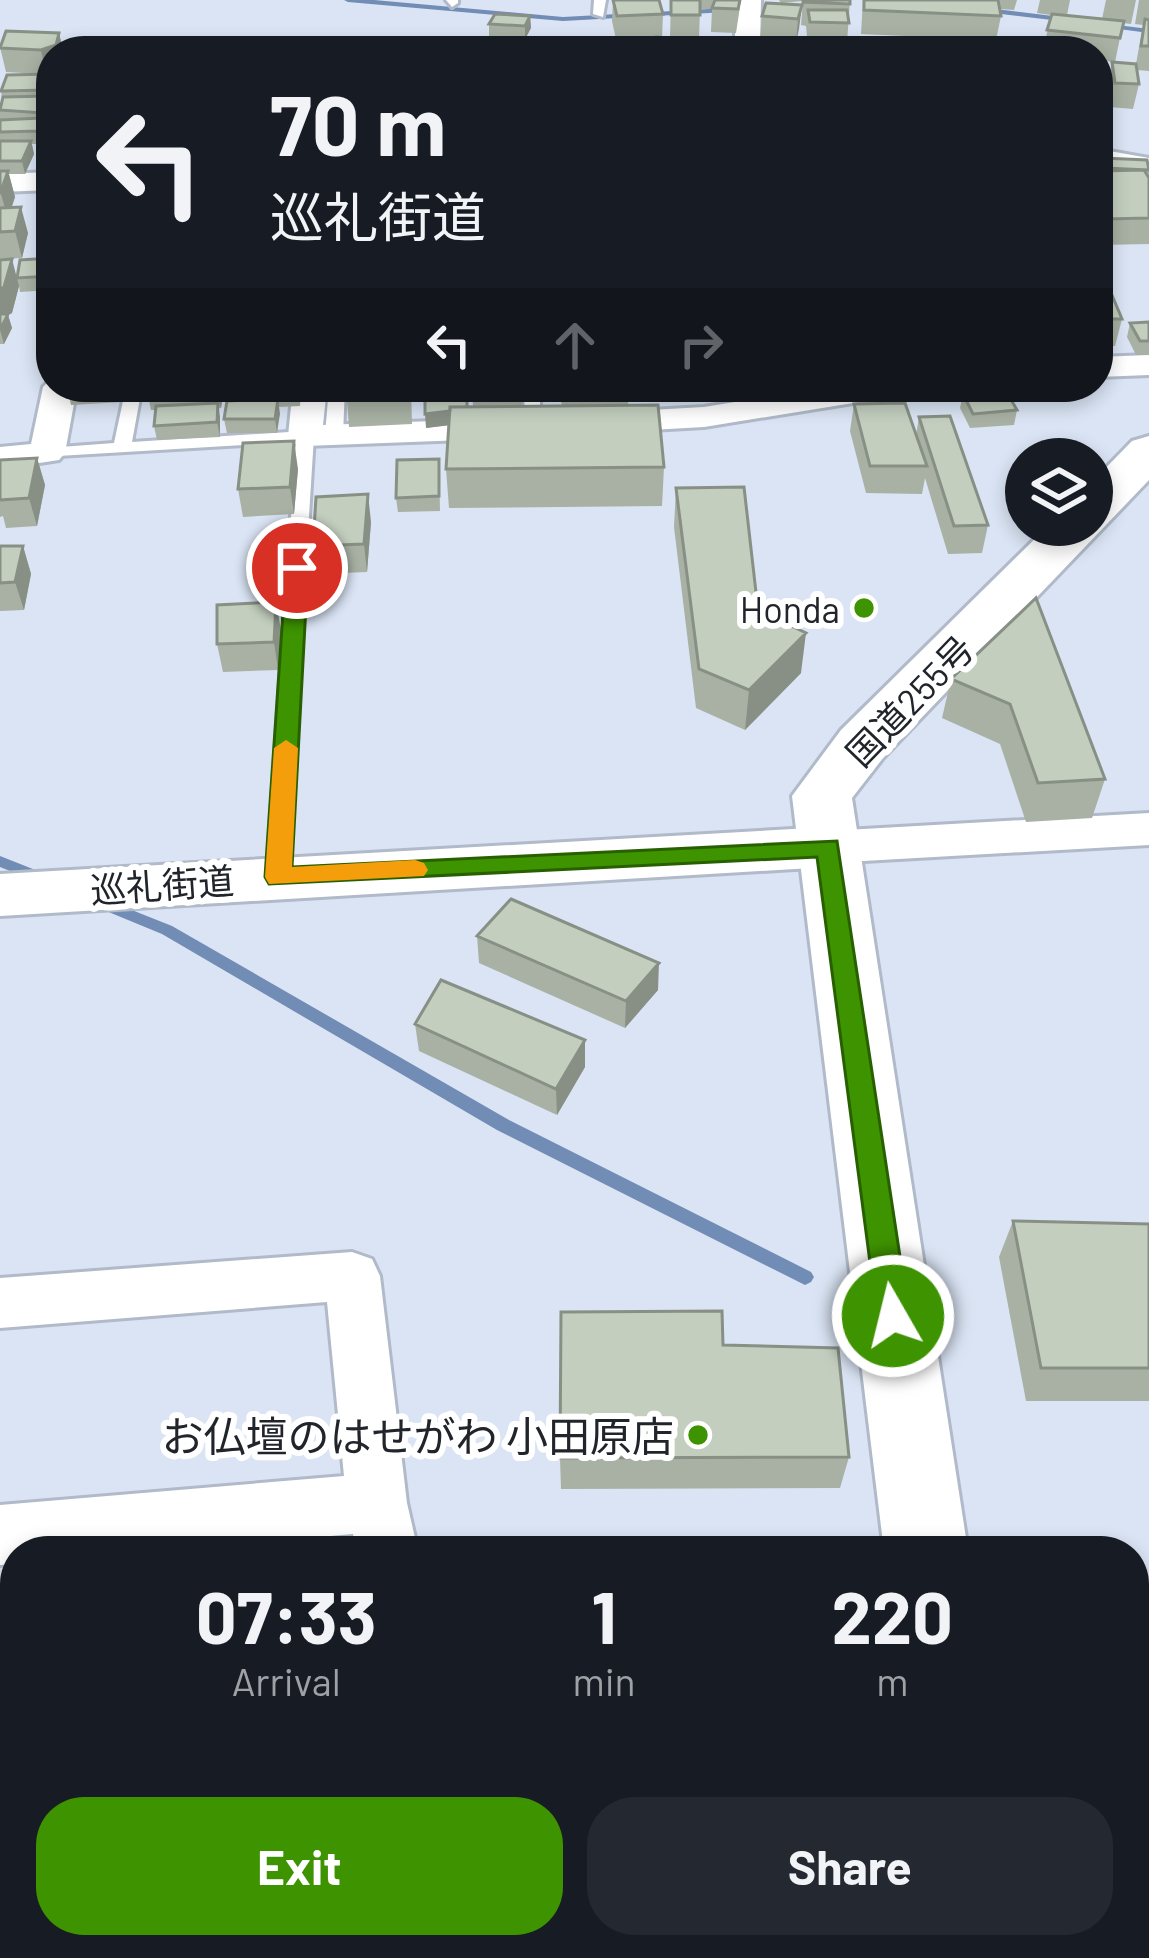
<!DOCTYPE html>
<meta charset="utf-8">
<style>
body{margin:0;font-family:Barlow,"Noto Sans JP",sans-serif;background:#242831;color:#f1f3f6;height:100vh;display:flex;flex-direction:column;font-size:45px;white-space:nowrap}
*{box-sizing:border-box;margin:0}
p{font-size:39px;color:#9ea1a6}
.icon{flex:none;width:66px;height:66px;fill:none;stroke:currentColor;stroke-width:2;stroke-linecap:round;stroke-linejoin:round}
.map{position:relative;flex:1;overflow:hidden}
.panel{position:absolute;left:0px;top:1536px;width:1149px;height:423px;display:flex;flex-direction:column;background:#171b24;border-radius:48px 48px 0 0;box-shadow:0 6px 18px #0003}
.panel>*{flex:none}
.guide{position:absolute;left:36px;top:36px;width:1077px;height:366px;border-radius:48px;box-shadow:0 6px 18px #0003;background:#171b24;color:#f1f3f6;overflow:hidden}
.buttons{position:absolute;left:1005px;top:438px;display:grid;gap:24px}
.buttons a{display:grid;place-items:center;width:108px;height:108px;border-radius:50%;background:#171b24;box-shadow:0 6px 18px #0003;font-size:60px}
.pin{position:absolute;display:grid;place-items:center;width:102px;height:102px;color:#fff;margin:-51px;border:6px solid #fff;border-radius:50%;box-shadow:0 3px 12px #0007}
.me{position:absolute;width:132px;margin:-66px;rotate:352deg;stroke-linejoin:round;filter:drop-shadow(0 0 9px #0008)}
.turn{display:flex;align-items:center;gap:42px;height:252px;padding:0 36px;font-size:54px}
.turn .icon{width:156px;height:156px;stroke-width:2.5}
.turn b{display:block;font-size:84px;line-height:102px}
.lanes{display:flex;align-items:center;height:114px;padding:0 36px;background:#0003;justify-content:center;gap:60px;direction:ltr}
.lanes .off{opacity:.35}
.eta{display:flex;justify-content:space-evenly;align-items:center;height:204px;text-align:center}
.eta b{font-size:72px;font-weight:700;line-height:84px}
.primary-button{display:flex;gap:24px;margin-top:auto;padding:24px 36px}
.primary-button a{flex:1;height:138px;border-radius:48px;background:#3e9300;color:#fff;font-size:48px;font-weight:700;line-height:138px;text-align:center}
.primary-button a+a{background:#242831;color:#f1f3f6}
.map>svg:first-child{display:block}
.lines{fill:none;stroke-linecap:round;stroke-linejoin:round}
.stream{fill:#718cb5;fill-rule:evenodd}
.service-casing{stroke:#b0bac9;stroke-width:6}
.minor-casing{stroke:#b0bac9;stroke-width:6}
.tertiary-casing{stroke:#b0bac9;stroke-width:6}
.trunk-casing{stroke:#b0bac9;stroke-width:6}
.service{fill:#fff;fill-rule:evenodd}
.minor{fill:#fff;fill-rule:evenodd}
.tertiary{fill:#fff;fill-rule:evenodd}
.trunk{fill:#fff;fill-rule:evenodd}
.wall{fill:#a8b1a4}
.shaded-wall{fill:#889086}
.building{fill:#c3cebf;stroke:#889086;stroke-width:3}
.route{fill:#3e9300;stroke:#286000;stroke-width:3}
.slow{fill:#f59e0b}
.poi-dot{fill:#3e9300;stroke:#fff;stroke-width:4.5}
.labels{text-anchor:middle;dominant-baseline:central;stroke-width:12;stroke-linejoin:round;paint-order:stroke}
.poi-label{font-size:36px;fill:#21242a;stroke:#fff;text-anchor:end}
.street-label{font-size:36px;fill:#21242a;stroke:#fff}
.near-poi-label{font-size:42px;fill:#21242a;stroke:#fff;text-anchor:end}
</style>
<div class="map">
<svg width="1149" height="1958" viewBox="0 0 1149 1958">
<rect width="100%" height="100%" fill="#dae4f4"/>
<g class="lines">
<path class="stream" d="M344,0H374L563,17L782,5L786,7L782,9L563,21L348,2Z
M979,7L1069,18L1073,20L1069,22L976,11Z
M1101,23L1149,29V33L1104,27H1101Z
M0,856L48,875L50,879L43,884L0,867Z
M99,897L172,926L509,1120L811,1272L814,1277L811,1282L805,1285L799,1282L497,1130L162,934L94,906L92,902L94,898Z"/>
<defs>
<path id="service" d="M446,0H458V3L452,7Z
M594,0H606L603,17L593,14Z
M126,387H142L132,442L305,431L314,436L286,883L278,885L267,877L296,442L41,457V449L47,448L114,443Z
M329,387H345L343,435L334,440L325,435Z
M524,387H540V431L525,427Z"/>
<path id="minor" d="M737,0H761L760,51H734Z
M1098,149L1149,158V176L1098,165Z
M51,172V190L0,192V174Z
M1149,355V375L1098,377V357Z
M51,379V387H77L65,453L59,460L0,469V447L31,444L43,387Z
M293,387H327L323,425L515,418L527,421L532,428L527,435L515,438L305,446L293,443L288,436Z
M827,387H907L890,397L704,427L597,433L585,430L580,423L585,416L597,413L704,407Z
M1149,813V845L828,863L812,858L806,847L812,836L828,831Z
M352,1252L372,1259L380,1276L407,1503L418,1551H356L353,1534L162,1551H15V1564L0,1565V1505L344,1476L327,1302L0,1328V1278Z
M1149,1613V1677L1134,1682V1618Z
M15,1717V1783L0,1785V1719Z"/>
<path id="tertiary" d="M828,827L848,833L856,847L848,861L828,867L0,916V874Z"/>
<path id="trunk" d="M1149,436V480L883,758L852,798L968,1551H884L792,796L841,730L1049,525H1092V482L1132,441Z
M932,1944H1030L1032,1958H934Z"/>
</defs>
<use href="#service" class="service-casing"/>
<use href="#minor" class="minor-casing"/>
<use href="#tertiary" class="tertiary-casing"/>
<use href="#trunk" class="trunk-casing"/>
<use href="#service" class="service"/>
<use href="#minor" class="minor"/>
<use href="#tertiary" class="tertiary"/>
<use href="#trunk" class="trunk"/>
</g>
<path class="wall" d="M613,0L663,14L662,38H670L671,0H741L736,33L711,32L712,9H700L699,39H676L690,40V51H652L656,38L616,39L612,21Z
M779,0H850L847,43L865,51H813V46H808L806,26L801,25L803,1L781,3Z
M863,0H1017L1014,10L1000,9L1001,16L996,40L861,34Z
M1040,0H1070L1067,15L1102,19L1106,0H1136L1131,24L1123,23L1115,62L1098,60V51H1043L1051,15L1037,13Z
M1139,0H1149V71L1137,70L1139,84L1133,109L1109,107L1107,87L1112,62L1136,64L1143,25L1135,24Z
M802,5L796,41L760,40L762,16Z
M530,16L531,28L525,39L489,37V24Z
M59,33L63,51H51L48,74H51V103H49L51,109L48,117H51V168H44L39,144H32L34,154L25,174H9L15,197L11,207L28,233L22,258L0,259V105L2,98L1,91L39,74L6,72L0,47Z
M1102,158L1149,170V244L1099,245L1098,171Z
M51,258V290L20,292L19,286L12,313L8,315L12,328L4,344H0V260L17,278Z
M1098,262L1122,319L1115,346H1098Z
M1149,322V355H1136L1127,337L1130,323Z
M67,387H125L123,402L71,405Z
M146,387H224L221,408H219L220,437L157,440L154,426L155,410H151Z
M346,387H419H411L412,424L349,427Z
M472,387H521L522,406H562L558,387H629L628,405L664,467L662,506L449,508L446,469L449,425L426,428L468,407H473Z
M301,389L300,406L279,407L277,433H227L224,419L228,400L227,395Z
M963,394L1017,410L1014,425L970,428L960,408Z
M854,404L916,435L919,417L988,525L982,553L948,554L925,478L922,494L866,493L850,431Z
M37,458L45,485L37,526L6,528L3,516L0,517V460Z
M439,459L440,511L398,512L396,498Z
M298,469L294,514L243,517L238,489Z
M676,488L801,673L745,730L696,708L674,527Z
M371,522L367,572L317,574L313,546Z
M0,546H23L31,574L24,610L0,611Z
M1036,598L1105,779L1092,818L1026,822L1000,744L942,718L951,679Z
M281,630L278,670L223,672L217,644Z
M477,936L658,990L625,1028L479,963Z
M415,1024L585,1040V1067L557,1115L419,1051Z
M1013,1221L1149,1224V1401H1026L999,1257Z
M723,1345L849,1457L840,1488L561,1489L560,1458Z"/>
<path class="shaded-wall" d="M802,5L799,29L796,43L798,19Z
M530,16L531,28L525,39V26Z
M59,33L63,51H51V73L46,74L41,50Z
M48,96L51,109L46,126L43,113Z
M31,141L34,154L25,174L22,161Z
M8,171L15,197L8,219L1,194Z
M21,207L28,233L22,258L15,231Z
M12,259L19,286L12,313L8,315L12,328L4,344L0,330V289Z
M217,387H224L221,408Z
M278,399L280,414L277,433L275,419Z
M218,403L220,417V437L217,422Z
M467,409L468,423L426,428L425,414Z
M294,441L298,469L294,514L290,487Z
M37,458L45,485L37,526L29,498Z
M368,494L371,522L367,572L364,544Z
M23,546L31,574L24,610L15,582Z
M276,602L281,630L278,670L274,642Z
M806,633L801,673L745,730L749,690Z
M659,963L658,990L625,1028L626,1001Z
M585,1040V1067L557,1115L556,1089Z"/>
<path class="building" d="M613,0H659L663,14L617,16Z
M671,0H700V15H671Z
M715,0H740L738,9L712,8Z
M803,0H850V4L803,2Z
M864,0H998L1001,16L864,10Z
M766,3L802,5L798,19L762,16Z
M808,10H847L849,23L810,22Z
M495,14L530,16L525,26L489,24Z
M1052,14L1124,21L1120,38L1047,30Z
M1145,19L1149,20V46H1141Z
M6,31L59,33L56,45L41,50L0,48Z
M656,37L690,40L687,51L652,50Z
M756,39L807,41V51H756Z
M331,40V50L289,51V42Z
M694,41L728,43L726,51H691Z
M813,42L865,44V51H814Z
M565,43L608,45L606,51H564Z
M1112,62L1136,64L1139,84L1115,83Z
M51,74L49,90L1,91L7,75Z
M48,96L43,113L0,110L3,97Z
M44,117H51V142L38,143Z
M41,118L38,131L0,132V120Z
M0,141H31L22,161H0Z
M1102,158L1147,160L1149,170L1104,168Z
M1144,170L1149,178V218L1105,219L1098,206V171Z
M0,171H8L0,194Z
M21,207L15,231L0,232V208Z
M51,258V276L17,278L20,260Z
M12,259L4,287L0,289V260Z
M1098,262L1122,319H1098Z
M0,314H8L0,330Z
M1149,322V341H1140L1130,323Z
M228,387H298V392L227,395Z
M346,387H410V397L346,400Z
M472,387H521L522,395L472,397Z
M564,387H622L565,391Z
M467,388V407H450V411L425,414V389Z
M1006,391L1017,410L973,414L963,394Z
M278,399L275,419H224L227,401Z
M218,403L217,422L154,426L156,406Z
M905,403L927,466H870L854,404Z
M658,405L664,467L446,469L450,407Z
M950,416L988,525L954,526L919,417Z
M294,441L290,487L238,489L243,443Z
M37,458L29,498L0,500V460Z
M439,459V496L396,498L397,460Z
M744,487L758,610L806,633L749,690L699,669L676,488Z
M368,494L364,544L313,546L316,497Z
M0,546H23L15,582L0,583Z
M1036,598L1105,779L1038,783L1010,704L951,679Z
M276,602L274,642L217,644V605Z
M511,899L659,963L626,1001L477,936Z
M441,980L585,1040L556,1089L415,1024Z
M1013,1221L1149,1224V1368H1041Z
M722,1311L723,1345L838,1348L849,1457L560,1458L561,1312Z"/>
<path class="route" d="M297,562L308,568L292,867L837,841L909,1316L905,1327L893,1331L882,1327L877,1316L817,857L269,884L265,877L286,568Z"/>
<path class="slow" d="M286,740L298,748L292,867L415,860L424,863L428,870L424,876L269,884L265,877L274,748Z"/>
<g class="poi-dot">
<circle cx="864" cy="608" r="12"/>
<circle cx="698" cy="1435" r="12"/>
</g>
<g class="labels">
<g class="poi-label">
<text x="840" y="608">Honda</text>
</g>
<g class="street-label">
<text transform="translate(909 700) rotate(-46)">国道255号</text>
<text transform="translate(162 884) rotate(-4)">巡礼街道</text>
</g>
<g class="near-poi-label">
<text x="674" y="1435">お仏壇のはせがわ 小田原店</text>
</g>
</g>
</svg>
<div class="buttons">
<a><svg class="icon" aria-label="layers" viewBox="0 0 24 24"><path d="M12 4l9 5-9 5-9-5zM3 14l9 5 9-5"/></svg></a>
</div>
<div class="pin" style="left:297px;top:568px;background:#d93025"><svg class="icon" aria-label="arrive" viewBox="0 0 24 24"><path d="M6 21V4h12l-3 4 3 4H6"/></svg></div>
<svg class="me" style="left:893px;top:1316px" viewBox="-20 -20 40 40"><circle r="17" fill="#3e9300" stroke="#fff" stroke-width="3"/><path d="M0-11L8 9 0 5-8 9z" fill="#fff"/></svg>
<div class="guide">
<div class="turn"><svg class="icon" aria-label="left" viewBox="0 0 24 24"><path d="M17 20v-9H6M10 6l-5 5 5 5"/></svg><div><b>70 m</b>巡礼街道</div></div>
<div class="lanes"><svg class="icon" aria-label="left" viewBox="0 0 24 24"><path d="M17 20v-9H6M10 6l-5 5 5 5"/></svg><svg class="icon off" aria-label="ahead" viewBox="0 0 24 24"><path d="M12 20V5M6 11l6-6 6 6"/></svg><svg class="icon off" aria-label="right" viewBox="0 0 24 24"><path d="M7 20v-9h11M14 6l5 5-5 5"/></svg></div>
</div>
<section class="panel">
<div class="eta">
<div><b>07:33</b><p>Arrival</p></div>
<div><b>1</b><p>min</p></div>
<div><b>220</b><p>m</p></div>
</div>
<div class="primary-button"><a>Exit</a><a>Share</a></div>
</section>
</div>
